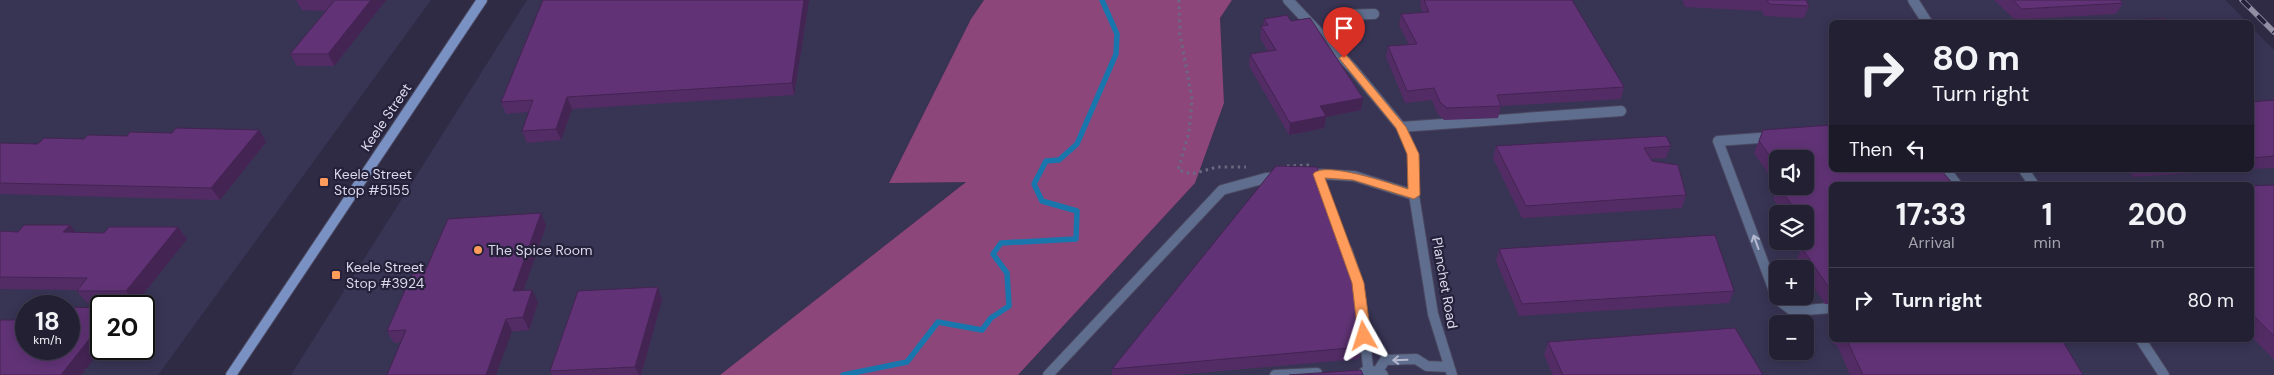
<!DOCTYPE html>
<meta charset="utf-8">
<style>
body{margin:0;font-family:"DM Sans",sans-serif;background:#2b283c;color:#f1f3f6;height:100vh;display:flex;flex-direction:column;font-size:19px;white-space:nowrap}
*{box-sizing:border-box;margin:0}
p{font-size:16px;color:#a3a3ac}
.icon{flex:none;width:28px;height:28px;fill:none;stroke:currentColor;stroke-width:2;stroke-linecap:round;stroke-linejoin:round}
.map{position:relative;flex:1;overflow:hidden}
.drawer{position:absolute;left:1829px;top:182px;width:425px;height:160px;display:flex;flex-direction:column;background:#232034;border-radius:8px;box-shadow:0 2px 12px #0003,0 0 0 1px #403e4f}
.drawer>*{flex:none}
.top-card{position:absolute;left:1829px;top:20px;width:425px;height:152px;border-radius:8px;box-shadow:0 2px 12px #0003,0 0 0 1px #403e4f;background:#232034;color:#f1f3f6;overflow:hidden}
.controls{position:absolute;left:1769px;top:150px;display:grid;gap:10px}
.controls a{display:grid;place-items:center;width:45px;height:45px;border-radius:8px;background:#232034;box-shadow:0 2px 12px #0003,0 0 0 1px #403e4f;font-size:25px}
.speed{position:absolute;left:15px;top:295px;display:flex;gap:10px;font-size:25px;font-weight:700;text-align:center}
.speed>*{display:grid;place-content:center;width:65px;height:65px;border-radius:50%;background:#232034;box-shadow:0 2px 12px #0003,0 0 0 1px #403e4f;line-height:1}
.speed small{font-size:12px;font-weight:400}
.speed .limit{border:2px solid #111;border-radius:8px;background:#fff;color:#111}
.pin{position:absolute;display:grid;place-items:center;width:42px;height:42px;color:#fff;margin:-51px -21px;border-radius:50% 50% 50% 0;rotate:-45deg;box-shadow:0 0 5px #0007}
.pin .icon{rotate:45deg}
.me{position:absolute;width:55px;margin:-28px;rotate:354deg;stroke-linejoin:round;filter:drop-shadow(0 0 4px #0008)}
.turn{display:flex;align-items:center;gap:18px;height:105px;padding:0 20px;font-size:22px}
.turn .icon{width:65px;height:65px;stroke-width:2.5}
.turn b{display:block;font-size:35px;line-height:42px}
.then{display:flex;align-items:center;height:48px;padding:0 20px;background:#0003;gap:10px;font-size:19px}
.eta{display:flex;justify-content:space-evenly;align-items:center;height:85px;text-align:center}
.eta b{font-size:30px;font-weight:700;line-height:35px}
ul{padding:0;list-style:none}
li{display:flex;align-items:center;gap:15px;height:65px;padding:0 20px;border-top:1px solid #403e4f}
li div{flex:1}
li b{display:block;font-size:19px}
li em{font-style:normal}
.map>svg:first-child{display:block}
.built{fill:#383454;fill-rule:evenodd}
.forest{fill:#8d467a}
.lines{fill:none;stroke-linecap:round;stroke-linejoin:round}
.stream{stroke:#1976ac;stroke-width:5.5}
.service-casing{stroke:#4a475f;stroke-width:12}
.minor-casing{stroke:#4a475f;stroke-width:12}
.secondary-casing{stroke:#4a475f;stroke-width:12}
.path{stroke:#6b687f;stroke-width:3;stroke-dasharray:2.5 4;stroke-linecap:butt}
.service{stroke:#5f6e8e;stroke-width:10}
.minor{stroke:#5f6e8e;stroke-width:10}
.secondary{stroke:#7a91c3;stroke-width:10}
.rail-casing{stroke:#928fa5;stroke-width:5.5}
.rail{stroke:#25213b;stroke-width:4;stroke-dasharray:11;stroke-linecap:butt}
.wall{fill:#532c65;fill-rule:evenodd}
.shaded-wall{fill:#442453}
.building{fill:#613376;stroke:#442453}
.oneway{stroke:#b5b8ce}
.route{fill:#ff9b5b;stroke:#a6653b}
.poi-dot{fill:#ff9b5b;stroke:#25213b;stroke-width:2}
.labels{text-anchor:middle;dominant-baseline:central;stroke-width:4.5;stroke-linejoin:round;paint-order:stroke}
.street-label{font-size:14px;fill:#dad8ea;stroke:#25213b}
.poi-label{font-size:14px;fill:#dad8ea;stroke:#25213b;text-anchor:start}
</style>
<div class="map">
<svg width="2274" height="375" viewBox="0 0 2274 375">
<rect width="100%" height="100%" fill="#2f2b45"/>
<path class="built" d="M0,0H431L158,375H0ZM26,306H69V349H26ZM101,306H144V349H101Z
M527,0H984L971,19L889,182L967,181L720,375H291Z
M1232,0H2225L2247,22H1831V170H2251V27L2274,50V375H1018L1195,183L1224,103L1220,18ZM1778,159H1805V186H1778ZM1831,185H2251V340H1831ZM1778,214H1805V241H1778ZM1778,269H1805V296H1778ZM1778,324H1805V351H1778Z"/>
<path class="forest" d="M984,0H1232L1220,18L1224,103L1195,183L1018,375H720L966,182L889,183L971,19Z"/>
<g class="lines">
<path class="stream" d="M843,375L907,362L938,322L982,330L991,318L1009,306L1007,273L993,254L1001,243L1076,239L1077,211L1042,201L1034,184L1046,161L1059,160L1077,144L1116,54L1117,34L1102,0"/>
<defs>
<path id="service" d="M1288,0L1353,69L1401,127
M1334,48L1344,38L1339,15L1374,14
M1773,137L1718,141L1777,299L1793,311L1831,308
M1946,170L1957,185
M1318,174L1354,176L1414,195L1413,154L1401,127L1621,111
M1347,250L1358,283L1369,375
M1378,371L1385,360L1416,359L1427,366L1449,367
M1364,372L1378,371L1383,375
M1048,375L1222,190L1266,178L1278,177
M1275,375L1317,373"/>
<path id="minor" d="M1913,0L1927,22
M2024,170L2034,185
M1414,195L1433,314L1452,375
M2141,340L2164,375"/>
<path id="secondary" d="M231,375L482,0"/>
</defs>
<use href="#service" class="service-casing"/>
<use href="#minor" class="minor-casing"/>
<use href="#secondary" class="secondary-casing"/>
<path class="path" d="M1179,0L1180,34L1192,99L1189,132L1178,170L1192,174L1217,167H1246
M1287,166L1309,165"/>
<use href="#service" class="service"/>
<use href="#minor" class="minor"/>
<use href="#secondary" class="secondary"/>
<defs>
<path id="rail" d="M2242,0L2274,32"/>
</defs>
<use href="#rail" class="rail-casing"/>
<use href="#rail" class="rail"/>
</g>
<path class="wall" d="M296,0H386L334,66H297L290,54L326,11L302,10Z
M543,0H809L794,95L572,109L561,140L527,143L522,131L529,112L506,114L501,102Z
M1421,0H1572L1624,87L1621,99L1501,106L1498,118L1444,120L1437,113L1432,100L1405,103L1386,57L1388,46L1409,45L1399,25L1401,14L1423,13L1420,6Z
M1682,0H1806L1809,6L1804,18L1764,16L1762,11L1685,7Z
M1994,0H2120L2123,3L2116,14L2015,20Z
M1264,19L1291,21L1363,98L1361,110L1326,117L1324,128L1289,135L1249,66L1250,54L1268,51L1260,38L1261,26H1263Z
M2274,100V168L2251,169V102Z
M259,130L266,142L220,200L0,194V143L38,144L84,139L172,133Z
M1763,130L1831,185V304H1825L1805,274V269H1801L1796,260L1800,253L1792,241H1805V214H1778V220L1775,217L1780,208L1773,199L1778,188L1754,153ZM1778,159L1805,186H1778Z
M1496,146H1671L1666,158L1651,159L1686,195L1682,208L1522,218L1493,158Z
M2126,170H2241L2134,177Z
M2274,185V360L2251,336V186Z
M541,213L546,226L523,291L538,302L529,330L394,343L387,331Z
M70,225L76,233H104L178,227L187,239L136,303H87L77,291V290L0,289V231L18,232Z
M1499,249L1734,291L1729,303L1519,316L1496,261Z
M658,287L662,300L641,375H552L550,371Z
M1832,340H2062L2083,375H1850L1837,345L1834,344Z
M1548,342L1763,375H1553L1544,355Z
M1361,347L1359,359L1176,375H1112V369Z"/>
<path class="shaded-wall" d="M371,0H386L334,66L328,54Z
M804,0H809L794,95L792,83Z
M567,97L572,109L561,140L556,129Z
M1363,98L1361,110L1326,117L1324,128L1289,135L1290,123L1320,106Z
M259,130L266,142L220,200L211,188Z
M541,213L546,226L519,303L513,291Z
M70,225L79,237L63,232Z
M178,227L187,239L136,303L126,291Z
M658,287L662,300L641,375H639L635,367Z
M532,290L538,302L529,330L523,317Z
M506,319L512,331L496,375H486Z
M101,324V349H102L81,375H61Z"/>
<path class="building" d="M335,0H371L328,54H290Z
M543,0H804L792,83L567,97L556,129L522,131L533,100L501,102Z
M1424,0H1572L1624,87L1497,95L1501,106L1447,108L1440,102L1434,88L1407,91L1388,46L1417,44L1401,14L1429,12Z
M1767,0H1806L1809,6L1769,4Z
M2013,0H2120L2123,3L2022,9Z
M1287,15L1291,21L1310,18L1363,98L1320,106L1326,116L1290,123L1250,54L1276,50L1261,26L1268,25L1264,19Z
M2165,18L2170,22H2086Z
M2274,100V156L2251,158V102Z
M1831,125V170H1941L1954,185H1831V291L1802,248L1810,246L1805,239V214H1787L1781,205L1791,204L1779,187L1805,186V159H1778V167L1759,141L1763,130Z
M176,128L259,130L211,188L0,183V143L38,144L44,138L84,139L88,135L127,136L130,132L172,133Z
M1666,136L1671,146L1644,148L1652,161L1678,165L1686,195L1526,206L1496,146Z
M1276,166L1317,167L1350,254L1361,347L1112,369Z
M2274,185V336L2251,313V186Z
M541,213L513,291L532,290L523,317L506,319L486,375H387L406,330L387,331L414,270L426,269L448,219Z
M24,225H70L63,232L104,233L109,227H178L126,291H77L87,278L0,277V231L18,232Z
M1715,235L1734,291L1522,304L1499,249Z
M658,287L635,367L550,371L578,291Z
M69,307L101,308V324L61,375H0V320H26V349H69Z
M1735,328L1763,375H1563L1548,342Z
M1847,340H2062L2083,375H1863Z
M1361,370L1363,375H1289Z"/>
<defs><path id="oneway-shaft" d="M-6 0H5M1.5-3L5.5 0L1.5 3" fill="none" stroke-width="1.6" stroke-linecap="round" stroke-linejoin="round" transform="scale(1.25)"/></defs>
<g class="oneway">
<use href="#oneway-shaft" transform="translate(1756 242) rotate(-110)"/>
<use href="#oneway-shaft" transform="translate(1400 360) rotate(178)"/>
</g>
<path class="route" d="M1344,55L1347,56L1406,127L1419,154L1420,195L1414,199L1353,180L1325,178L1364,283L1371,336L1369,340H1360L1358,336L1352,283L1313,174C1324,160 1392,184 1408,189L1407,154L1396,128L1339,58Z"/>
<g class="poi-dot">
<rect x="319" y="177" width="10" height="10" rx="2.5"/>
<circle cx="478" cy="250" r="5"/>
<rect x="331" y="270" width="10" height="10" rx="2.5"/>
</g>
<g class="labels">
<g class="street-label">
<text transform="translate(386 117) rotate(-56)">Keele Street</text>
<text transform="translate(1445 283) rotate(80)">Planchet Road</text>
</g>
<g class="poi-label">
<text x="334" y="174">Keele Street<tspan x="334" dy="16">Stop #5155</tspan></text>
<text x="488" y="250">The Spice Room</text>
<text x="346" y="267">Keele Street<tspan x="346" dy="16">Stop #3924</tspan></text>
</g>
</g>
</svg>
<div class="controls">
<a><svg class="icon" aria-label="sound" viewBox="0 0 24 24"><path d="M4 9h4l5-4v14l-5-4H4zM17 9q2 3 0 6"/></svg></a>
<a><svg class="icon" aria-label="layers" viewBox="0 0 24 24"><path d="M12 4l9 5-9 5-9-5zM3 14l9 5 9-5"/></svg></a>
<a>+</a>
<a>−</a>
</div>
<div class="speed"><div>18<small>km/h</small></div><div class="limit">20</div></div>
<div class="pin" style="left:1344px;top:58px;background:#d93025"><svg class="icon" aria-label="arrive" viewBox="0 0 24 24"><path d="M6 21V4h12l-3 4 3 4H6"/></svg></div>
<svg class="me" style="left:1364px;top:336px" viewBox="-20 -20 40 40"><path d="M0-17L14 15 0 8-14 15z" fill="#ff9b5b" stroke="#fff" stroke-width="4"/></svg>
<div class="top-card">
<div class="turn"><svg class="icon" aria-label="right" viewBox="0 0 24 24"><path d="M7 20v-9h11M14 6l5 5-5 5"/></svg><div><b>80 m</b>Turn right</div></div>
<div class="then">Then<svg class="icon" aria-label="left" viewBox="0 0 24 24"><path d="M17 20v-9H6M10 6l-5 5 5 5"/></svg></div>
</div>
<section class="drawer">
<div class="eta">
<div><b>17:33</b><p>Arrival</p></div>
<div><b>1</b><p>min</p></div>
<div><b>200</b><p>m</p></div>
</div>
<ul>
<li><svg class="icon" aria-label="right" viewBox="0 0 24 24"><path d="M7 20v-9h11M14 6l5 5-5 5"/></svg><div><b>Turn right</b></div><em>80 m</em></li>
</ul>
</section>
</div>
